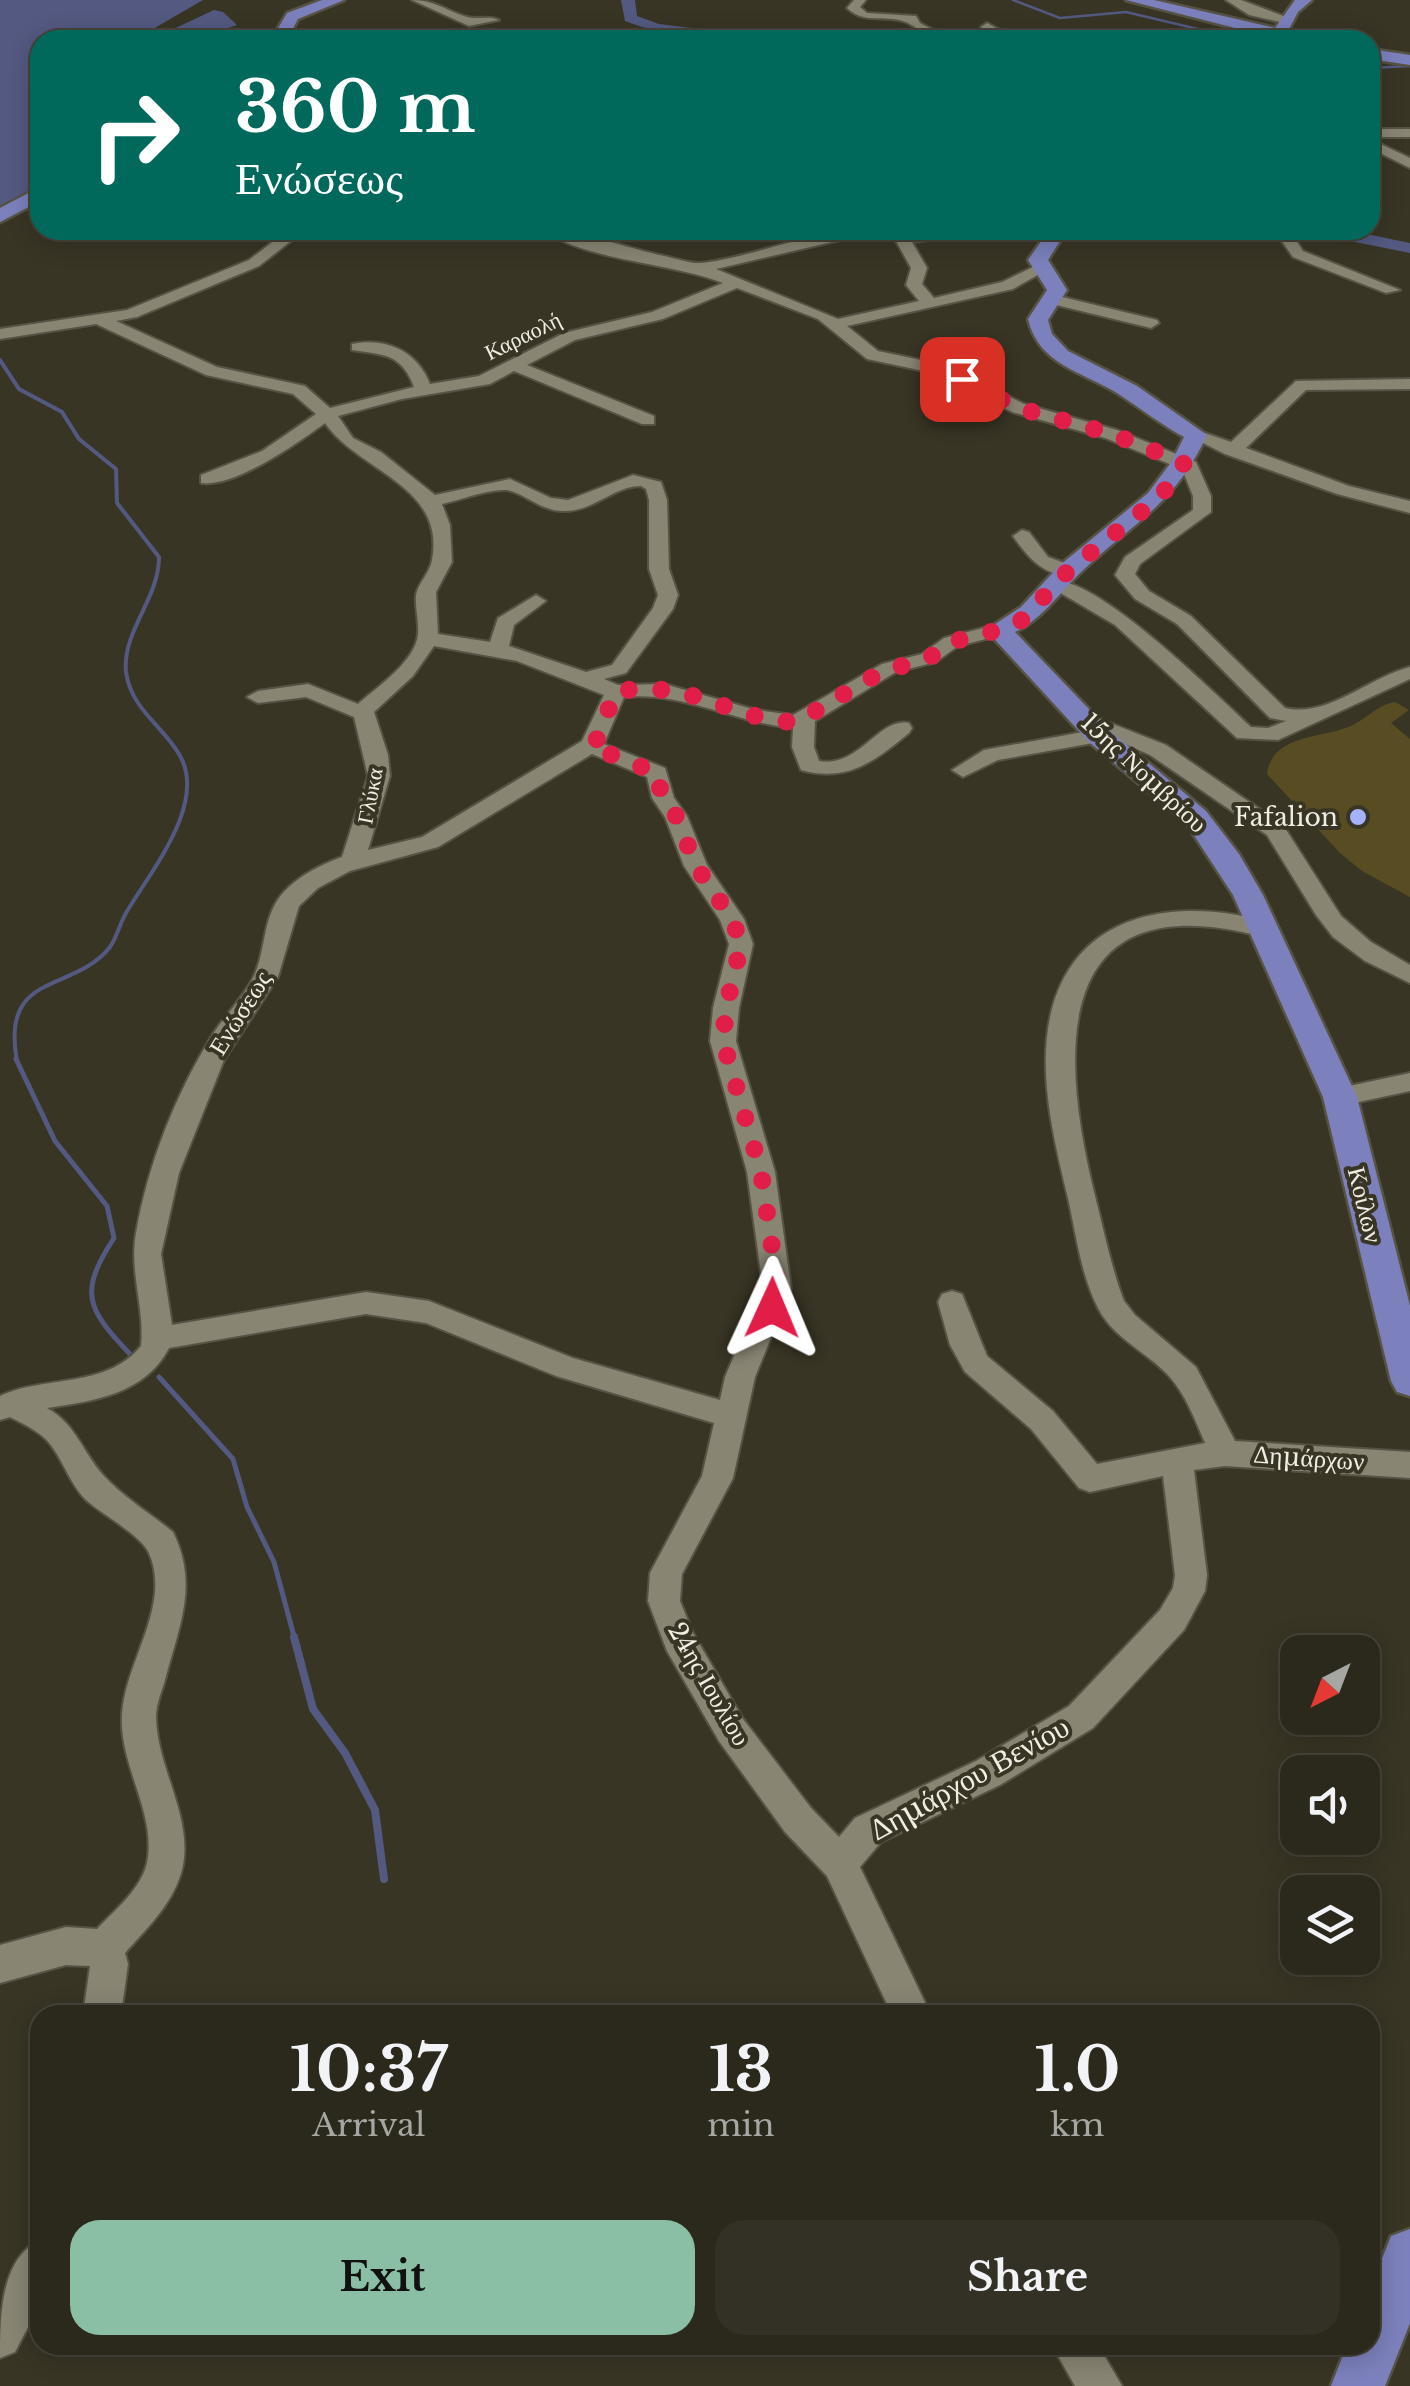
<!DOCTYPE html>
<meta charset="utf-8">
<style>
body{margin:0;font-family:"Libre Baskerville",serif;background:#333025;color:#f1f3f6;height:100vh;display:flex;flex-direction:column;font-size:38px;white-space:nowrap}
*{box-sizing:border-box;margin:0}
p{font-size:32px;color:#a6a6a3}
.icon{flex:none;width:55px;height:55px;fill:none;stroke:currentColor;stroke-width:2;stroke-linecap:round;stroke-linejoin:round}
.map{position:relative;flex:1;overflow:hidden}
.drawer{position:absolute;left:30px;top:2005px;width:1350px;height:350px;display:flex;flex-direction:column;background:#2b281c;border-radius:30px;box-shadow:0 5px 25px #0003,0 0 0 2px #47443b}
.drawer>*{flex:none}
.banner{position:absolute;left:30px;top:30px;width:1350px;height:210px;border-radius:30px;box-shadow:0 5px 25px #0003,0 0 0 2px #47443b;background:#00695c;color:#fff;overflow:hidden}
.needle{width:65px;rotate:222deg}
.tools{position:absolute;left:1280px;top:1635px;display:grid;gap:20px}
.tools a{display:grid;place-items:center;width:100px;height:100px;border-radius:20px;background:#2b281c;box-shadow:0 5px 25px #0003,0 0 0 2px #47443b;font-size:50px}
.pin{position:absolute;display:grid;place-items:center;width:85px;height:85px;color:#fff;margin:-42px;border-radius:20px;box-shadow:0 5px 15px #0006}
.me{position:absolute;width:110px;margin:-55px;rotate:1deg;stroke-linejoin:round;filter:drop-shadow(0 0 8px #0008)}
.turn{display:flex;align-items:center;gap:35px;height:210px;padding:0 40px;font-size:45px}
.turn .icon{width:130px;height:130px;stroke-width:2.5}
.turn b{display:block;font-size:70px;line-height:85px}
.eta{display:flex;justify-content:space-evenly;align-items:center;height:170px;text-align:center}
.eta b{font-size:60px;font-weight:700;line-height:70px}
.action{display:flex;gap:20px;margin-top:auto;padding:20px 40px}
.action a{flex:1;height:115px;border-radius:30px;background:#8abfa5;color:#111;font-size:40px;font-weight:700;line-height:115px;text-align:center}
.action a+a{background:#333025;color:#f1f3f6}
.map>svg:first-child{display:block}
.green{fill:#584d22}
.water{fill:#535980}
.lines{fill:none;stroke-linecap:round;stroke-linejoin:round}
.stream-far3{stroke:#535980;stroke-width:2.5}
.stream-far2{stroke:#535980;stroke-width:4}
.stream-far1{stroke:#535980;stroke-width:5}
.stream{stroke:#535980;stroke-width:8}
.river{fill:#535980;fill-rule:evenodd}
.minor-casing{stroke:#565345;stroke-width:4}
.major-casing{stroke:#565345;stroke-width:5}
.minor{fill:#898573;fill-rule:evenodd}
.major{fill:#7c80bc;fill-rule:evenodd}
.route{stroke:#e11d48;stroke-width:18;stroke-dasharray:0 32.4}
.poi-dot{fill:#a5b1fc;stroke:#393525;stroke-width:4}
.labels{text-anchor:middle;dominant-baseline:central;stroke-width:8;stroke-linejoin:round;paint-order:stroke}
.far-street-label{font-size:22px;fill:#f0ede3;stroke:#393525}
.street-label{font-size:25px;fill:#f0ede3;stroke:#393525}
.poi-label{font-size:25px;fill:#f0ede3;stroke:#393525;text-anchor:end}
.near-street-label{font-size:30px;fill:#f0ede3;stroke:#393525}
</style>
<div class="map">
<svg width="1410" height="2386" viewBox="0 0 1410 2386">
<rect width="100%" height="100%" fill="#393525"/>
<path class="green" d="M1395,702L1409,710L1391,723L1410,739V897L1362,871L1340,853L1267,774C1272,733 1324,739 1353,725C1369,717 1377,705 1395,702Z"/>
<path class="water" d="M0,0H203L134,40H40V185L0,210Z
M214,10L223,12L237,25L207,35L227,40H150Z"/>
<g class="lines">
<path class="stream-far3" d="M1013,0L1060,18L1126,12L1244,40
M1370,68L1410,66"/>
<path class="stream-far2" d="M0,360L19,389L62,412L79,439L116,469L117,503L159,557C159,599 122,631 126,672C131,709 162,725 179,754C209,803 149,873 126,913C120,923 117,937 110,947C73,994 0,970 17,1061"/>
<path class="stream-far1" d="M16,1059L55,1141L107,1206L114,1238C79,1292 86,1308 129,1353
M159,1377L233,1459L247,1507L274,1562L295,1640"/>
<path class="stream" d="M294,1637L313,1709L345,1753L375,1810L384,1879"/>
<path class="river" d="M621,0H635L637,16L659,24L755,36L762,40C715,40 669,38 625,21Z
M1311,230H1347L1410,243V253L1320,235Z"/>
<defs>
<path id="minor" d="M412,0C434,0 447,11 467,17C479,20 489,15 499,20L469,26Z
M854,0H866L860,7L867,13L916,16L920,23L952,40C932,40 924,32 908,23C888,13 866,26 847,8Z
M1226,0H1241L1294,20L1288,24L1249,15Z
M987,23L1000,30V36L971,40L987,32L981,27Z
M1370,129H1410V137H1370Z
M1370,139L1410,158V168L1370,148Z
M288,230H305L259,266L137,317L116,321L217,367L305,386L330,408L414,387C401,352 382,355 352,350V344C386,337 417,351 430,384L479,376L564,333L652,312L723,283C673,263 582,260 544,230C577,230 628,248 664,256C675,258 690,264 701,263C752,259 862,211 905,234L985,230L978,234L912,242L927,268L922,284L934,298L1002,282L1037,265L1050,268L1013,289L847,326L878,351L949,366L1024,404L1117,430L1196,462L1211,496V512L1140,564L1135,574L1149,591L1191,616L1285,708C1328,718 1369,677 1410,667V679L1278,740L1237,738L1115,625L1047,585L1050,581C1094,572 1217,696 1251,727L1268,728L1286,721L1270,718L1177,624L1135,599L1115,575L1125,557L1193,510V496L1182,469L1105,438L1012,412L938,374L867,359L818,319L737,288L663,319L575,340L527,365L654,416V424H642L514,371L490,384L402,399L338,416L353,438L381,452L435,495L510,479L551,498L568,500L633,475L661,482L667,500L669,569L678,595L673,609L626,673L604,679L618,685L664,684L756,710L793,715L882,664L922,654L944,638L999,624L1009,630L1006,634L958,646L936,662L896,672L815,721L814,747L819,761C860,768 878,717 909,723L912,728L909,733C875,761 847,783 801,770L792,747L793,728C735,723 682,691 624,697L604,744L665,768L674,798L687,816L707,865L744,919L753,944L739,1008L736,1041L775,1172L791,1288L755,1377L733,1478L682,1574L680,1601L693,1633L743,1719L811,1808L839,1837L855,1818L976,1761L1069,1706L1160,1610L1173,1588L1175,1575L1163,1476L1090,1492L1079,1488L1031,1429L965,1372L950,1345L938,1302L942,1294L952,1291L962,1294L987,1356L1053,1411L1097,1464L1205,1443C1195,1420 1186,1395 1169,1376C1146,1351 1114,1339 1098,1308C1081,1275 1076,1234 1068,1198C1054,1140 1036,1069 1052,1009C1080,906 1186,898 1272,923L1275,929L1263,937C1047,879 1059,1057 1097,1204C1105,1236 1112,1270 1124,1301L1135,1315L1196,1367L1235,1441L1410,1452V1478L1225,1466L1194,1470L1207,1575L1205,1591L1184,1630L1093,1728L1000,1785L881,1842L860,1867L931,2015H892L827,1876L785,1832L719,1741L667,1651L648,1601L650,1573L702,1476L714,1423L556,1376L426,1323L366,1314L169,1348C145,1394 94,1401 47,1408C77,1425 82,1452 104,1476C123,1497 151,1514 173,1532C199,1585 179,1626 165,1680C162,1691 156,1704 156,1717C157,1768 192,1815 183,1865C176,1901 148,1927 125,1953L128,1964L121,2015H83L90,1966L66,1965L0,1983V1945L66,1927L97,1929C115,1910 141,1889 147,1863C157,1813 119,1766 122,1715C125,1661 172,1606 149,1553C141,1535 101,1514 85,1499C70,1483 65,1465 53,1448C44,1433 25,1425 10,1417L0,1420V1396C45,1375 106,1389 141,1346C145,1308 129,1272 136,1233C148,1164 176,1093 213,1034C225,1015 243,998 253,978C266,952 262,922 279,898C294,878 320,865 342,857L368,776L354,717L306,697L258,703L247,697L258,691L308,684L358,704C377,687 416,661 418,634C419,621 415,608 416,595C418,583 430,573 432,560C446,485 359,472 325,423C298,443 234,488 201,483V475L262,451L316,414L293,394L206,375L96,324L0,339V329L127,310L249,260ZM879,231L896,241L911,268L906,285L919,301L838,319L716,269ZM641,486L646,489L649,500V569L658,595L653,608L612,665L586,672L509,646L514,625L546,601L536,595L498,618L490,642L438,634L436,592L452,562L450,525L442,504C461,500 487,489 506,490C524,492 541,512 565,511C594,511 614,486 641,486ZM434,646L517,661L604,695L582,741L422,837L368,850L390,776L388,755L374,712L413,676ZM592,754L647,777L652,798L665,817L684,866L720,920L729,944L713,1008L710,1041L747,1172L763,1288L725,1377L720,1400L573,1358L429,1301L366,1292L172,1325L161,1254L179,1173L224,1060L278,977L299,906L318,888L350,871L438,847Z
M1154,230H1174L1155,239L1148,235Z
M1274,230H1289L1303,251L1400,290L1386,293L1293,257Z
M1054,295L1157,320L1159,323L1151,328L1048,303V297Z
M1410,379V389L1306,390L1246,448L1349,486L1410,501V513L1337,494L1225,454L1187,435L1196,430L1231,442L1296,381Z
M1022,530L1029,532L1048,557L1076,567V575C1046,579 1028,558 1013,536Z
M1085,713L1166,745L1283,825L1341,916L1371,942L1410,965V983L1365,961L1333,937L1316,915L1267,835L1150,755L1109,737L1099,742L998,760L963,777L952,770L984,750L1094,730L1074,719Z
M1410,1073V1091L1340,1106L1331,1104L1327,1097L1331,1090L1340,1088Z
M40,2240V2304L15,2352L0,2358C0,2318 0,2259 40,2240Z
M1052,2345H1098L1122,2386H1075Z"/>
<path id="major" d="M322,0H344L298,19L287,40H271L287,13Z
M1126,0H1154L1275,28L1295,0H1312L1298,12L1288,31L1313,40H1268L1270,37Z
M1370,49L1410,55V65L1370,59Z
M40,187V201L0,222V208Z
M1049,230H1067L1048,260L1067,290L1048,320L1052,334L1068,351L1137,386L1207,435C1173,508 1131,523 1078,575C1057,596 1042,619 1015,632L1109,730L1206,811L1239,854L1263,895L1357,1097L1410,1306V1396L1397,1392L1391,1381L1323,1097L1233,895L1186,823L1089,742L986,630L1021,607L1060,565L1148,493L1172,461L1184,437C1160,424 1139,407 1117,393C1081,371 1039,365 1028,319L1047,290L1028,260Z
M1410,2229V2323L1385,2386H1331L1347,2345H1370V2289L1391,2236Z"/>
</defs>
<use href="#minor" class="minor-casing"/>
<use href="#major" class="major-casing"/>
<use href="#minor" class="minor"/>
<use href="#major" class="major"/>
</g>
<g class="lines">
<path class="route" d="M772,1308L778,1288L761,1172L723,1041L726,1008L741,944L732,919L696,866L676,816L662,798L657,773L590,746L598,738L615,692C690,677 734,722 797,722L881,672L929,658L951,642L999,630L1022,620L1068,571L1161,496L1184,463L1112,434L1018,408L962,379"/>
</g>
<circle class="poi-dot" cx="1358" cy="817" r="10"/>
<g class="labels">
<g class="far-street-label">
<text transform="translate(523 336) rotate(-26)">Καραολή</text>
<text transform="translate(370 796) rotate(-79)">Γλύκα</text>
</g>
<g class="street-label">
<text transform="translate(1144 773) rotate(43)">15ης Νομβρίου</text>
<text transform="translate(240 1013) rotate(-58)">Ενώσεως</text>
<text transform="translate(1365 1205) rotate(76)">Κοίλων</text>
<text transform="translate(1309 1458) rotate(4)">Δημάρχων</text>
<text transform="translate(709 1684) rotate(60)">24ης Ιουλίου</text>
</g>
<g class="poi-label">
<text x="1338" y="817">Fafalion</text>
</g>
<g class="near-street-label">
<text transform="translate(969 1778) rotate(-29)">Δημάρχου Βενίου</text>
</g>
</g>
</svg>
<div class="tools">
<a><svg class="needle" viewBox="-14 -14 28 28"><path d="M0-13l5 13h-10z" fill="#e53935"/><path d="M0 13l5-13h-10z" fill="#a6a6a3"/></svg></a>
<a><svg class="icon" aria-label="sound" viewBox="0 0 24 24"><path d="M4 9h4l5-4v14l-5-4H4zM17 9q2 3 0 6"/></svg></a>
<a><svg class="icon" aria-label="layers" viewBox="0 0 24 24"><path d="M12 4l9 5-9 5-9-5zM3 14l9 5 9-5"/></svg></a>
</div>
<div class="pin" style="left:962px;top:379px;background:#d93025"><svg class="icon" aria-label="arrive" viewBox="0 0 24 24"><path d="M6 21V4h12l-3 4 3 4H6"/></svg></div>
<svg class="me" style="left:772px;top:1308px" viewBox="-20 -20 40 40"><path d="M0-17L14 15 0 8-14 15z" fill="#e11d48" stroke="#fff" stroke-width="4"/></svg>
<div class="banner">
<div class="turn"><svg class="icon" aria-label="right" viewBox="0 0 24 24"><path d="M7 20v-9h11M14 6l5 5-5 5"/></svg><div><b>360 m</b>Ενώσεως</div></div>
</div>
<section class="drawer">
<div class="eta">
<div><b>10:37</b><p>Arrival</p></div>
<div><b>13</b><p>min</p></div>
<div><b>1.0</b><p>km</p></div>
</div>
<div class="action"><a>Exit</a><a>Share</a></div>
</section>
</div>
